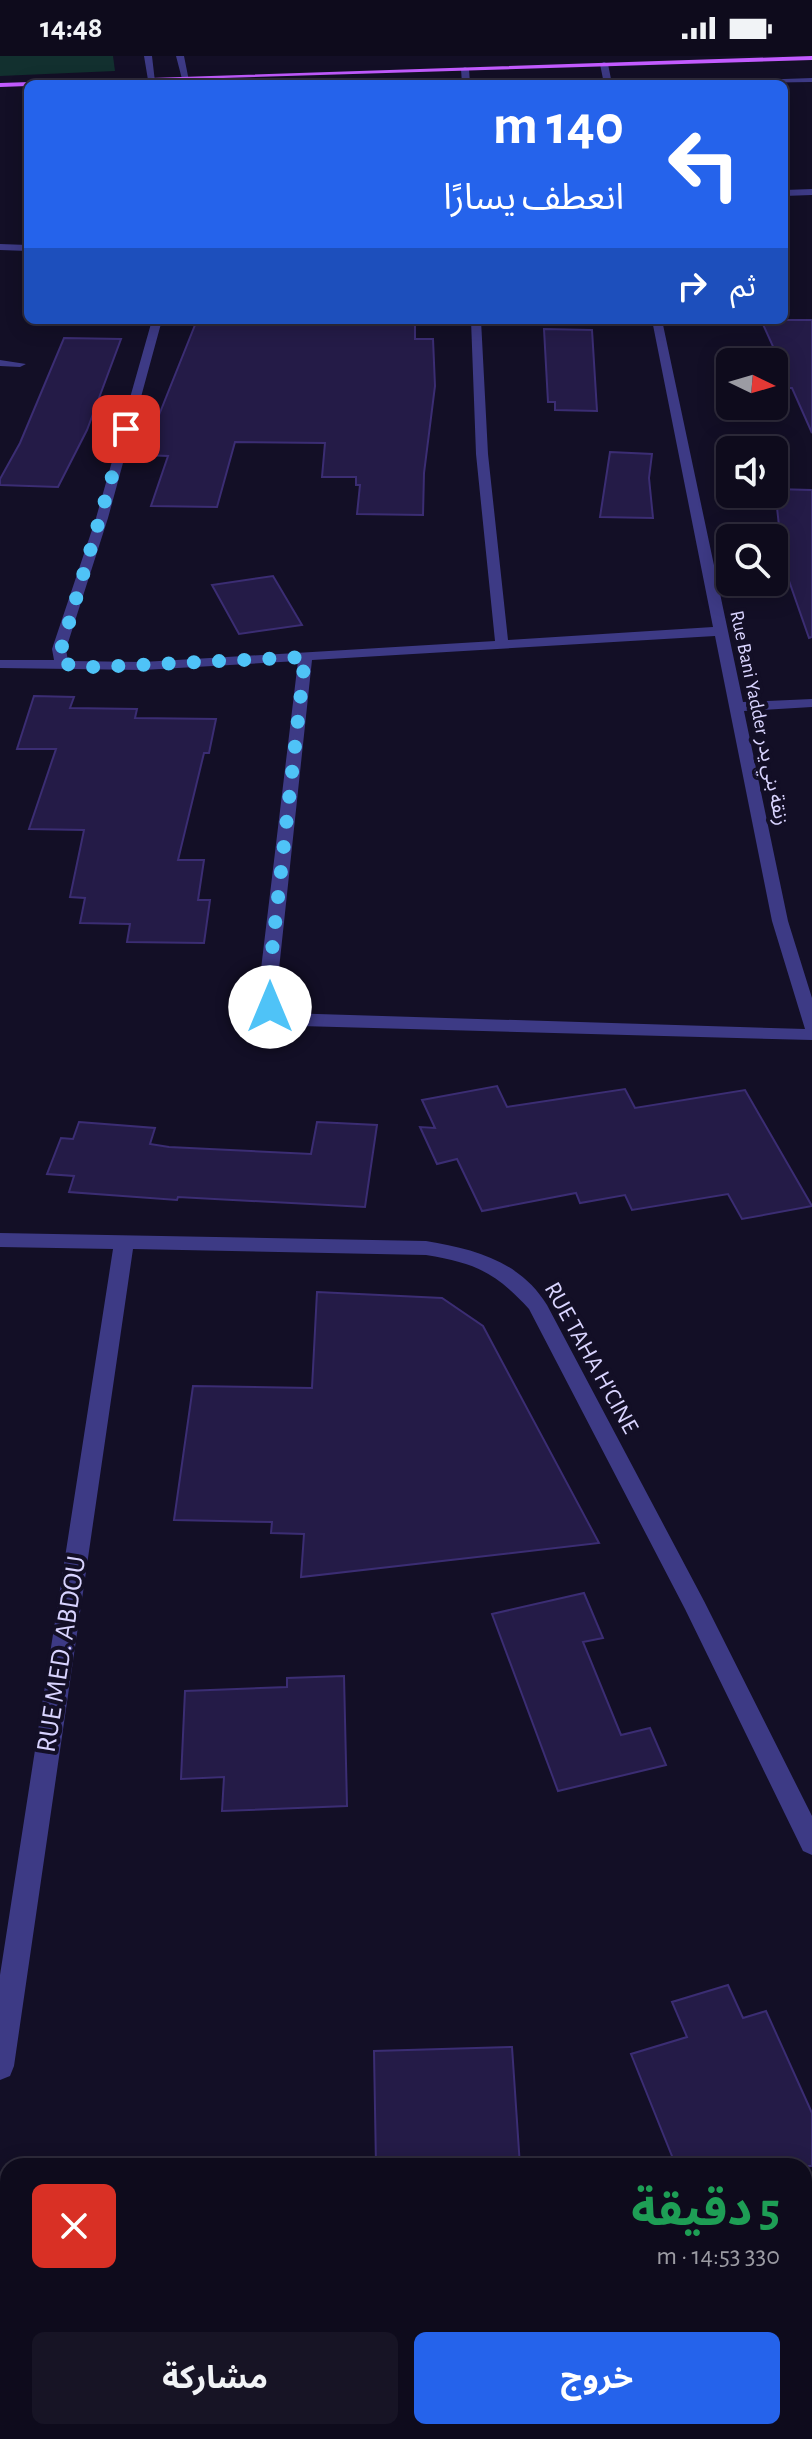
<!DOCTYPE html>
<html lang="ar">
<meta charset="utf-8">
<style>
body{margin:0;font-family:"Alegreya Sans","Noto Sans Arabic",sans-serif;background:#171425;color:#f1f3f6;direction:rtl;height:100vh;display:flex;flex-direction:column;font-size:30px;white-space:nowrap}
*{box-sizing:border-box;margin:0}
p{font-size:26px;color:#9b9ba3}
.icon{flex:none;width:44px;height:44px;fill:none;stroke:currentColor;stroke-width:2;stroke-linecap:round;stroke-linejoin:round}
.map{position:relative;flex:1;overflow:hidden;direction:ltr}
.drawer{position:absolute;left:0px;top:2102px;width:812px;height:282px;display:flex;flex-direction:column;background:#0e0b1c;border-radius:24px 24px 0 0;box-shadow:0 4px 20px #0003,0 0 0 2px #2e2b3b;direction:rtl}
.drawer>*{flex:none}
.guide{position:absolute;left:24px;top:24px;width:764px;height:244px;border-radius:12px;box-shadow:0 4px 20px #0003,0 0 0 2px #2e2b3b;direction:rtl;background:#2563eb;color:#fff;overflow:hidden}
.needle{width:52px;rotate:95deg}
.buttons{position:absolute;left:716px;top:292px;display:grid;gap:16px}
.buttons a{display:grid;place-items:center;width:72px;height:72px;border-radius:12px;background:#0e0b1c;box-shadow:0 4px 20px #0003,0 0 0 2px #2e2b3b;font-size:40px}
.pin{position:absolute;display:grid;place-items:center;width:68px;height:68px;color:#fff;margin:-34px;border-radius:16px;box-shadow:0 4px 12px #0006}
.me{position:absolute;width:88px;margin:-44px;rotate:0deg;stroke-linejoin:round;filter:drop-shadow(0 0 6px #0008)}
.turn{display:flex;align-items:center;gap:28px;height:168px;padding:0 32px;font-size:36px}
.turn .icon{width:104px;height:104px;stroke-width:2.5}
.turn b{display:block;font-size:56px;line-height:68px}
.then{display:flex;align-items:center;height:76px;padding:0 32px;background:#0003;gap:16px;font-size:30px}
.round{display:grid;place-items:center;flex:none;width:84px;height:84px;border-radius:12px;background:#171425}
.overview{display:flex;align-items:center;justify-content:space-between;height:136px;padding:0 32px}
h1{font-size:48px;font-weight:700;line-height:60px;color:#1e9e55}
.primary-button{display:flex;gap:16px;margin-top:auto;padding:16px 32px}
.primary-button a{flex:1;height:92px;border-radius:12px;background:#2563eb;color:#fff;font-size:32px;font-weight:700;line-height:92px;text-align:center}
.primary-button a+a{background:#171425;color:#f1f3f6}
.status{display:flex;justify-content:space-between;align-items:center;height:56px;padding:0 40px;background:#0e0b1c;direction:ltr}
.status svg{height:22px;fill:currentColor}
.map>svg:first-child{display:block}
.green{fill:#12302f}
.building{fill:#241b47;stroke:#3b2d73;stroke-width:2}
.lines{fill:none;stroke-linecap:round;stroke-linejoin:round}
.minor{fill:#3d3a85;fill-rule:evenodd}
.primary{fill:#c25bff;fill-rule:evenodd}
.route{stroke:#4fc3f7;stroke-width:14;stroke-dasharray:0 25.2}
.labels{text-anchor:middle;dominant-baseline:central;stroke-width:8;stroke-linejoin:round;paint-order:stroke}
.far-street-label{font-size:20px;fill:#d9d4ff;stroke:#130f26}
.street-label{font-size:24px;fill:#d9d4ff;stroke:#130f26}
.near-street-label{font-size:28px;fill:#d9d4ff;stroke:#130f26}
</style>
<div class="status"><b>14:48</b><svg viewBox="0 0 49 12"><path d="M0 12V9h3v3zM5 12V6h3v6zM10 12V3h3v9zM15 12V0h3v12zM26 1h20v11H26zM47 4h2v5h-2z"/></svg></div>
<div class="map">
<svg width="812" height="2383" viewBox="0 0 812 2383">
<rect width="100%" height="100%" fill="#130f26"/>
<path class="green" d="M0,0H113L115,15L0,20Z"/>
<path class="building" d="M197,264H415V283H433L435,330L424,417L423,459L357,458L360,429H356V421H322L325,387L235,386L217,451L151,450L168,400L143,399Z
M761,264H812V377L792,332H782L774,318V306H768L764,298L776,297Z
M544,273L592,274L597,355L555,354V346H548Z
M64,282L121,283L87,374L58,431L0,429V423L20,387Z
M610,396L652,398L649,422L653,462L600,461Z
M775,433L812,434V581L809,582L774,482L767,471L779,470Z
M273,520L302,569L239,578L212,529Z
M34,640L74,641L70,652L137,653L135,662L216,663L209,697H204L178,804H204L198,844H210L204,887L127,886L130,868L80,867L85,842L70,841L84,774L29,773L56,693H17Z
M497,1030L507,1051L625,1033L635,1052L745,1034L812,1150L742,1163L728,1138L632,1154L625,1139L580,1147L576,1137L482,1155L457,1103L437,1108L420,1071L435,1072L422,1044Z
M79,1066L155,1072L150,1088L169,1091L311,1098L317,1066L377,1069L365,1151L178,1141L177,1144L69,1136L74,1120L47,1118L61,1082L73,1083Z
M317,1236L442,1242L483,1270L599,1487L301,1521L304,1478L271,1477L272,1466L174,1464L193,1330L312,1332Z
M584,1537L603,1582L583,1586L621,1679L650,1672L666,1709L558,1735L492,1558Z
M344,1620L347,1750L222,1755L224,1721L181,1723L185,1635L287,1631V1622Z
M728,1929L743,1962L766,1955L812,2057V2110H676L631,1998L687,1981L672,1946Z
M512,1991L520,2110H376L374,1995Z"/>
<g class="lines">
<path class="minor" d="M144,0H152L155,26L148,24Z
M176,0H184L189,25L182,23Z
M604,6L608,8L612,28H604L600,8Z
M465,11L469,13L470,28H462L461,13Z
M812,22V26L694,28L698,26Z
M812,133V139L784,140V134Z
M0,188L28,189V195L0,194Z
M152,264H162L108,462L66,593L68,605L143,606L495,585L476,398L471,264H481L488,398L508,584L713,571L652,264H662L743,646L812,643V651L744,655L788,865L812,942V984L300,970L273,966L261,951V913L298,605L143,614L0,612V604H54L52,593L96,462ZM715,580L772,865L805,973L285,957L279,950V913L312,604Z
M0,304L26,308L20,311L0,310Z
M0,1177L426,1185C474,1193 520,1205 547,1249L704,1545L812,1760V1799L803,1795L685,1553L529,1253C495,1216 475,1207 426,1199L133,1193L14,2010L10,2020L0,2024V1919L113,1193L0,1191Z
M812,2214V2244L804,2245V2215Z
M8,2345L10,2376L0,2378V2346Z
M598,2376H630L632,2383H600Z"/>
<path class="primary" d="M812,0V4L28,28V30L0,31V27Z"/>
</g>
<g class="lines">
<path class="route" d="M126,373L58,604L72,610L95,611L305,601L270,913V951"/>
</g>
<g class="labels">
<g class="far-street-label">
<text transform="translate(759 662) rotate(78)">Rue Bani Yadder زنقة بني يدر</text>
</g>
<g class="street-label">
<text transform="translate(591 1302) rotate(61)">RUE TAHA H'CINE</text>
</g>
<g class="near-street-label">
<text transform="translate(62 1598) rotate(-81)">RUE MED. ABDOU</text>
</g>
</g>
</svg>
<div class="buttons">
<a><svg class="needle" viewBox="-14 -14 28 28"><path d="M0-13l5 13h-10z" fill="#e53935"/><path d="M0 13l5-13h-10z" fill="#9b9ba3"/></svg></a>
<a><svg class="icon" aria-label="sound" viewBox="0 0 24 24"><path d="M4 9h4l5-4v14l-5-4H4zM17 9q2 3 0 6"/></svg></a>
<a><svg class="icon" aria-label="search" viewBox="0 0 24 24"><circle cx="10" cy="10" r="6"/><path d="M15 15l6 6"/></svg></a>
</div>
<div class="pin" style="left:126px;top:373px;background:#d93025"><svg class="icon" aria-label="arrive" viewBox="0 0 24 24"><path d="M6 21V4h12l-3 4 3 4H6"/></svg></div>
<svg class="me" style="left:270px;top:951px" viewBox="-20 -20 40 40"><circle r="19" fill="#fff"/><path d="M0-13L10 11 0 6-10 11z" fill="#4fc3f7"/></svg>
<div class="guide">
<div class="turn"><svg class="icon" aria-label="left" viewBox="0 0 24 24"><path d="M17 20v-9H6M10 6l-5 5 5 5"/></svg><div><b>140 m</b>انعطف يسارًا</div></div>
<div class="then">ثم<svg class="icon" aria-label="right" viewBox="0 0 24 24"><path d="M7 20v-9h11M14 6l5 5-5 5"/></svg></div>
</div>
<section class="drawer">
<div class="overview"><div><h1>5 دقيقة</h1><p>330 m · 14:53</p></div><a class="round" style="background:#d93025;color:#fff"><svg class="icon" aria-label="close" viewBox="0 0 24 24"><path d="M6 6l12 12M18 6L6 18"/></svg></a></div>
<div class="primary-button"><a>خروج</a><a>مشاركة</a></div>
</section>
</div>
